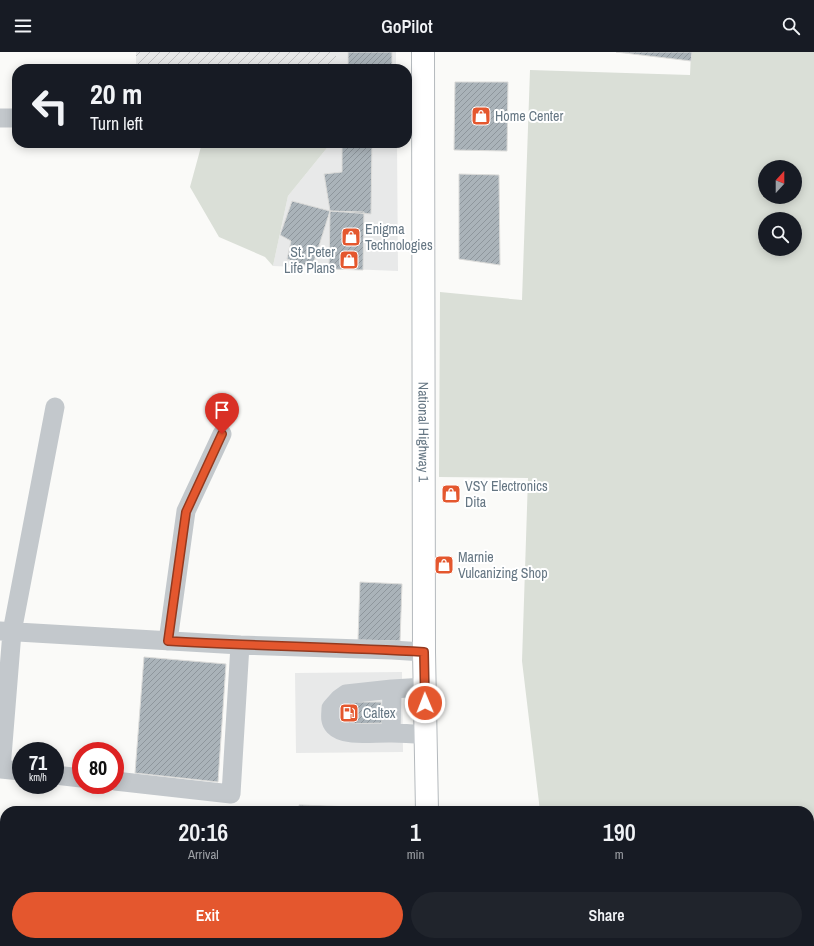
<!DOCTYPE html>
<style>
body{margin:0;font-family:"Archivo Narrow",sans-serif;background:#20242c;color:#f1f3f6;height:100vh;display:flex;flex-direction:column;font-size:15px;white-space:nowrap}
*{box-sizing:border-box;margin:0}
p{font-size:13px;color:#9ea1a6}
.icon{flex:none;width:22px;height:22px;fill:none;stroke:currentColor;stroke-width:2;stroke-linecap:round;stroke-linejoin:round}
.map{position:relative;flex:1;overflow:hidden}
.sheet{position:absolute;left:0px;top:754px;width:814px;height:140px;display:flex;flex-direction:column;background:#171b24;border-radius:16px 16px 0 0;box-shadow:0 2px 10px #0003}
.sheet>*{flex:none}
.guide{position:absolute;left:12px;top:12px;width:400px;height:84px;border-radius:16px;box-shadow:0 2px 10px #0003;background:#171b24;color:#f1f3f6;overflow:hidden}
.needle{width:26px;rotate:21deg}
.controls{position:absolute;left:758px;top:108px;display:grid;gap:8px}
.controls a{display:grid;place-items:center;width:44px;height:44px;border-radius:50%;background:#171b24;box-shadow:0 2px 10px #0003;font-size:20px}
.speed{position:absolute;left:12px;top:690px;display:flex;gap:8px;font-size:20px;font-weight:700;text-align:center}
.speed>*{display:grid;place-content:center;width:52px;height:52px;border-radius:50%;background:#171b24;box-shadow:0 2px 10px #0003;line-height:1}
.speed small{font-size:10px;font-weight:400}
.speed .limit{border:6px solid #d22;background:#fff;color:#111}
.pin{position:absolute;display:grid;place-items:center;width:34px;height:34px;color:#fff;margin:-41px -17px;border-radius:50% 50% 50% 0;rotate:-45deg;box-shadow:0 0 4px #0007}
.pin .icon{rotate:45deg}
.me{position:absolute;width:44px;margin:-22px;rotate:359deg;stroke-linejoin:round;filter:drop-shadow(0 0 3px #0008)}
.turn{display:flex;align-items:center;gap:14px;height:84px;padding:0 12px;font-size:18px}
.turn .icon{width:52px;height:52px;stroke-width:2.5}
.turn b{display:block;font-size:28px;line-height:34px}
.eta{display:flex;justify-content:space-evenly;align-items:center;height:68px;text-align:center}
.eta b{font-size:24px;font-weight:600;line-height:28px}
.primary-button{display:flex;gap:8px;margin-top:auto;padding:8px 12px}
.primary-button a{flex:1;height:46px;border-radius:24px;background:#e4572e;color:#fff;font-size:16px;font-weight:600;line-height:46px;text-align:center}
.primary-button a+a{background:#20242c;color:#f1f3f6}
header{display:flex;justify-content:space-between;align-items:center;height:52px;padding:0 12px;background:#171b24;font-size:18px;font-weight:600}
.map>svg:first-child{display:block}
.built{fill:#e8e9e9}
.industrial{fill:url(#industrial-furrows)}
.green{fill:#dadfd7;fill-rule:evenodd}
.cemetery{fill:url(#cemetery-stones)}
.building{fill:url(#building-hatch);stroke:#dcdcda}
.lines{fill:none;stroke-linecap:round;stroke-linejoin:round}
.highway-casing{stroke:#b4b9bd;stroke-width:24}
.minor{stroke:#c3c8cc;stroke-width:19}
.highway{stroke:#fff;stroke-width:22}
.route-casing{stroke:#94391e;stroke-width:10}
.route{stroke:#e4572e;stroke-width:7}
.labels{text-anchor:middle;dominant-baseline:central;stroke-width:4;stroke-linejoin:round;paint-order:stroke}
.poi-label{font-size:14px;fill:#657683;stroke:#fff;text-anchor:start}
.street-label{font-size:14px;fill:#657683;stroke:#fff}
</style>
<header><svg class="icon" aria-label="menu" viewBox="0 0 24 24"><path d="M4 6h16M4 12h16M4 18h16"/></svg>GoPilot<svg class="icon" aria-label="search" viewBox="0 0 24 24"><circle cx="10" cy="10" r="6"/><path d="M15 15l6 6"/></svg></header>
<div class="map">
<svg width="814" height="894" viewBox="0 0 814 894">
<defs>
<pattern id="industrial-furrows" width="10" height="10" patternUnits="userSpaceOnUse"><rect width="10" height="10" fill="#e8e9e9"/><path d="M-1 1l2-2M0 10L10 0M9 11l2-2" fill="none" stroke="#c0c1c2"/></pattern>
<pattern id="cemetery-stones" width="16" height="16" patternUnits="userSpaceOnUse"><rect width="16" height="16" fill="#dadfd7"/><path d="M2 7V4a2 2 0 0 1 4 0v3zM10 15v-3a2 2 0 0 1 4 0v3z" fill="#b4b9b4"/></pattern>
<pattern id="building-hatch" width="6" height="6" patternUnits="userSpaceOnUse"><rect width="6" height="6" fill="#aab3b9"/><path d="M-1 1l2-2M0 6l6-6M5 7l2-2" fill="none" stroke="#8e969c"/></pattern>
</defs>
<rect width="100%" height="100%" fill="#fafaf8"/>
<path class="built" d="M336,0H396V17H336Z
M331,91H397L398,219L273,214L288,144Z
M402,620L403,700L296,701L295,621Z"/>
<path class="industrial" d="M136,0H336V17H136Z"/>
<path class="green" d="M691,0H814V811L809,809V759H540L522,609L528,426L439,425L440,240L522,248L530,18L690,23ZM765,115H795V145H765ZM765,167H795V197H765Z
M202,91H331L288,144L273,214L265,205L219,185L190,135Z"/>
<path class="cemetery" d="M0,803H5V889H302V894H0Z"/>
<path class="building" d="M348,0H392V17H348Z
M616,0H692L691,9Z
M455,30H508L507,99L454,98Z
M342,91H372L371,162L330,159L324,122L342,120Z
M459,122L499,123L500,213L459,207Z
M292,149L330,159L312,216L287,207L291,189L280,183Z
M330,159L364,160L363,218L329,217Z
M360,530L402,532L400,589L358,588Z
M144,605L226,612L218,730L135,721Z
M342,650H381L382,671L342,672Z
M299,753L405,757V759H300Z
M0,850H5V889H67L66,894H0Z
M136,889H258V894H135Z"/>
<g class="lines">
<defs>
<g id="highway">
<path id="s1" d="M423,0L424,600L427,759"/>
<path d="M429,889V894"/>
</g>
</defs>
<use href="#highway" class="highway-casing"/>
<path class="minor" d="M0,66H17
M0,579L240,593L392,598L424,600
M168,589L186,459L222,382
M425,635L392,637L346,642L339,647L331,656C331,662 329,669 334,674C345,686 376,680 392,681C403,681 415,682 426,683
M391,681L392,637
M0,717L21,719
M1,717L12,580L55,355
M55,723L81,726
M115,729L231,742L240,593
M0,834L5,835
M798,889L811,894
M287,894V889
M776,894L794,889"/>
<use href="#highway" class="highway"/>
</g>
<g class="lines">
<defs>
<path id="route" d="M222,382L186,460L168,589C253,594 339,595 424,600L425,651"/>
</defs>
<use href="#route" class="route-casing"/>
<use href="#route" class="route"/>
</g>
<defs>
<symbol id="shop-square" viewBox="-11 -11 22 22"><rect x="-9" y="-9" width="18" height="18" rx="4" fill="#e4572e" stroke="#fff"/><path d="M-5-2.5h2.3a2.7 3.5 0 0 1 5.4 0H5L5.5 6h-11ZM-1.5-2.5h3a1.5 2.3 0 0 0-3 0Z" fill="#fff"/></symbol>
<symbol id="fuel-square" viewBox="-11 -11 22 22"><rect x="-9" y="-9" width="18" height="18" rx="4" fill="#e4572e" stroke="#fff"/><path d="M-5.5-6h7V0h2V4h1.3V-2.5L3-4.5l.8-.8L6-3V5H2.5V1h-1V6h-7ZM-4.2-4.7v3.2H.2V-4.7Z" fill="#fff"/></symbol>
</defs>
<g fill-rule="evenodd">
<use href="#shop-square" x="470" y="53" width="22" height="22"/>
<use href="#shop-square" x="340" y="174" width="22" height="22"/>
<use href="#shop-square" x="338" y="197" width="22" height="22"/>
<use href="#shop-square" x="440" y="431" width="22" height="22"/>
<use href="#shop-square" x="433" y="502" width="22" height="22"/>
<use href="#fuel-square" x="338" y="650" width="22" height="22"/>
</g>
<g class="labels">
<g class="poi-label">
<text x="495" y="64">Home Center</text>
<text x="365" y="177">Enigma<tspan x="365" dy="16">Technologies</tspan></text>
<text x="335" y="200" text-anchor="end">St. Peter<tspan x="335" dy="16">Life Plans</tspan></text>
<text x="465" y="434">VSY Electronics<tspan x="465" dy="16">Dita</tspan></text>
<text x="458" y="505">Marnie<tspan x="458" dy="16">Vulcanizing Shop</tspan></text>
<text x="363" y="661">Caltex</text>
</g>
<g class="street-label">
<text stroke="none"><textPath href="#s1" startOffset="380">National Highway 1</textPath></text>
</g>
</g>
</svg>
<div class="controls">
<a><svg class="needle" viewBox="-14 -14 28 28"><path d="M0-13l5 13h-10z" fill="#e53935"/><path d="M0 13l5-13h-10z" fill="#9ea1a6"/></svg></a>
<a><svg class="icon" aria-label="search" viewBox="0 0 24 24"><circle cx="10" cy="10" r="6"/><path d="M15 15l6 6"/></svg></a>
</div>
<div class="speed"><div>71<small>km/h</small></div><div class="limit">80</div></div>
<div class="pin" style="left:222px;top:382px;background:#d93025"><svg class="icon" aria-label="arrive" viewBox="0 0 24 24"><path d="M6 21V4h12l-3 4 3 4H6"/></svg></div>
<svg class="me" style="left:425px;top:651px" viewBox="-20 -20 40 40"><circle r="17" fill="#e4572e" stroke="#fff" stroke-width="3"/><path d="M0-11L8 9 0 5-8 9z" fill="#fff"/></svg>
<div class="guide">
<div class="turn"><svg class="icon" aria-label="left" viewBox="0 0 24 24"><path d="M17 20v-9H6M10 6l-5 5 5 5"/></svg><div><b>20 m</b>Turn left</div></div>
</div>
<section class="sheet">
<div class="eta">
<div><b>20:16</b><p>Arrival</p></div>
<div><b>1</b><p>min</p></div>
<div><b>190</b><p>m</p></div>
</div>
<div class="primary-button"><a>Exit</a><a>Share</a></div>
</section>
</div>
